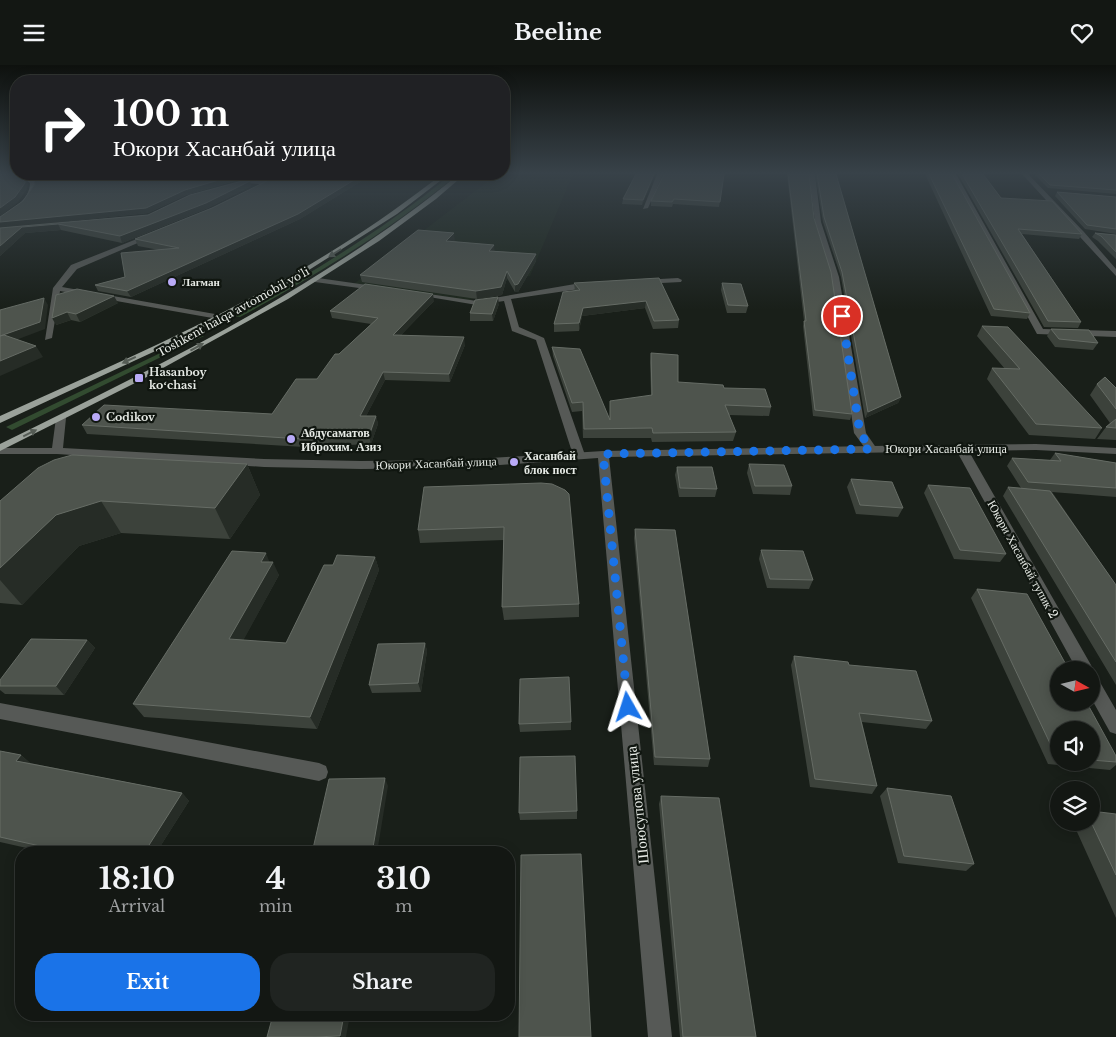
<!DOCTYPE html>
<meta charset="utf-8">
<style>
body{margin:0;font-family:"Libre Baskerville",serif;background:#202421;color:#f1f3f6;height:100vh;display:flex;flex-direction:column;font-size:19px;white-space:nowrap}
*{box-sizing:border-box;margin:0}
p{font-size:16px;color:#9d9fa0}
.icon{flex:none;width:28px;height:28px;fill:none;stroke:currentColor;stroke-width:2;stroke-linecap:round;stroke-linejoin:round}
.map{position:relative;flex:1;overflow:hidden}
.drawer{position:absolute;left:15px;top:781px;width:500px;height:175px;display:flex;flex-direction:column;background:#131713;border-radius:20px;box-shadow:0 2px 12px #0003,0 0 0 1px #323633}
.drawer>*{flex:none}
.hud{position:absolute;left:10px;top:10px;width:500px;height:105px;border-radius:20px;box-shadow:0 2px 12px #0003,0 0 0 1px #323633;background:#202124;color:#fff;overflow:hidden}
.needle{width:32px;rotate:98deg}
.buttons{position:absolute;left:1050px;top:596px;display:grid;gap:10px}
.buttons a{display:grid;place-items:center;width:50px;height:50px;border-radius:50%;background:#131713;box-shadow:0 2px 12px #0003,0 0 0 1px #323633;font-size:25px}
.pin{position:absolute;display:grid;place-items:center;width:42px;height:42px;color:#fff;margin:-21px;border:2px solid #fff;border-radius:50%;box-shadow:0 1px 5px #0007}
.me{position:absolute;width:55px;margin:-28px;rotate:354deg;stroke-linejoin:round;filter:drop-shadow(0 0 4px #0008)}
.turn{display:flex;align-items:center;gap:18px;height:105px;padding:0 20px;font-size:22px}
.turn .icon{width:65px;height:65px;stroke-width:2.5}
.turn b{display:block;font-size:35px;line-height:42px}
.eta{display:flex;justify-content:space-evenly;align-items:center;height:85px;text-align:center}
.eta b{font-size:30px;font-weight:700;line-height:35px}
.button{display:flex;gap:10px;margin-top:auto;padding:10px 20px}
.button a{flex:1;height:58px;border-radius:20px;background:#1a73e8;color:#fff;font-size:20px;font-weight:700;line-height:58px;text-align:center}
.button a+a{background:#202421;color:#f1f3f6}
header{display:flex;justify-content:space-between;align-items:center;height:65px;padding:0 20px;background:#131713;font-size:22px;font-weight:700}
.map>svg:first-child{display:block}
.built{fill:#1d271c}
.green{fill:#324b30}
.lines{fill:none;stroke-linecap:round;stroke-linejoin:round}
.minor{fill:#565956;fill-rule:evenodd}
.tertiary{fill:#565956;fill-rule:evenodd}
.secondary{fill:#767b75;fill-rule:evenodd}
.trunk{fill:#9aa19a;fill-rule:evenodd}
.wall{fill:#3c423b;fill-rule:evenodd}
.shaded-wall{fill:#262c26}
.building{fill:#4e544d;stroke:#666c65}
.oneway{fill:#555c55}
.route{stroke:#1a73e8;stroke-width:9;stroke-dasharray:0 16.2}
.poi-dot{fill:#b9aaf7;stroke:#101610;stroke-width:2}
.labels{text-anchor:middle;dominant-baseline:central;stroke-width:4.5;stroke-linejoin:round;paint-order:stroke}
.far-poi-label{font-size:11px;font-weight:bold;fill:#e7ebe6;stroke:#101610;text-anchor:start}
.far-street-label{font-size:11px;fill:#e7ebe6;stroke:#101610}
.poi-label{font-size:12px;font-weight:bold;fill:#e7ebe6;stroke:#101610;text-anchor:start}
.street-label{font-size:12px;fill:#e7ebe6;stroke:#101610}
.near-street-label{font-size:15px;fill:#e7ebe6;stroke:#101610}
</style>
<header><svg class="icon" aria-label="menu" viewBox="0 0 24 24"><path d="M4 6h16M4 12h16M4 18h16"/></svg>Beeline<svg class="icon" aria-label="heart" viewBox="0 0 24 24"><path d="M12 20l-8-8c-3-5 5-10 8-4 3-6 11-1 8 4z"/></svg></header>
<div class="map">
<svg width="1116" height="972" viewBox="0 0 1116 972">
<rect width="100%" height="100%" fill="#191f19"/>
<path class="built" d="M552,109H573L530,211L504,216L469,236L351,221L491,114Z"/>
<path class="green" d="M452,109H458C390,165 317,210 240,252L234,251C311,209 384,164 452,109Z
M198,270L204,271L12,365L6,362Z"/>
<g class="lines">
<path class="minor" d="M657,109H663L648,143L643,144Z
M809,109H815L821,157L839,212L866,368L877,384L871,387L867,386L854,368L831,212L815,157Z
M950,109H956L1043,264L1116,266V272L1037,269Z
M1022,109H1028L1084,167L1116,204V211Z
M243,115L266,116L269,118L254,127L252,124L260,119L241,118Z
M152,168L154,171L77,204L62,222L215,249L219,252L218,254L60,226L52,273L45,275L53,223L71,200Z
M318,213L381,222L385,224L381,226L315,217L314,215Z
M678,213L682,215L681,217L642,219L638,217L642,215Z
M596,218V222H593L511,234L519,262L544,273L585,390L579,393L573,390L536,275L512,266L504,236L477,240L411,229L415,227L477,236L575,219Z
M961,380L967,383L1091,600L1093,605L1091,609V605H1077L955,383Z
M1091,610L1097,612L1116,645V669L1110,667L1091,633Z
M0,638L319,698L326,701L328,707L326,713L319,716L0,654Z"/>
<path class="tertiary" d="M61,350L66,353L63,383L264,394L361,396L459,395L603,386L871,381L1036,379L1116,383V389L1036,385L609,392L672,972H648L598,393L459,403L361,404L264,402L57,389H0V383H52L56,353Z"/>
<path class="secondary" d="M18,109H24L35,116L36,123L24,140L0,158V153C12,144 30,135 30,118Z"/>
<path class="trunk" d="M443,109H449L397,149L290,217L177,276L0,358V351C115,299 233,249 340,181C376,159 409,134 443,109Z
M459,109H465L436,134L379,176L288,234L143,314L0,386V379C159,301 322,222 459,109Z"/>
</g>
<path class="wall" d="M27,109H258L186,130L148,148L9,162L148,150L250,116L251,121L208,143L122,178L61,165L25,168L0,191V152L23,136L35,119L34,113Z
M262,109H373L300,154L131,232L98,226L95,220L125,212L159,185L138,181L135,174L212,143L267,116L263,114Z
M636,109H655L642,140L622,139L623,134Z
M724,109L719,142L673,139L672,142L651,141V136Z
M787,109H809L814,153L852,349L850,355L813,351L803,261L804,256Z
M815,109H836L901,332L898,338L865,353L841,212L823,157Z
M925,109H952L1030,248L1027,254L991,251Z
M958,109H983L1001,133L1082,169L1079,174L1022,169L1081,257L1078,263L1044,262Z
M1034,109H1116V129L1048,123Z
M1057,127L1116,132V169L1085,164L1055,131Z
M1095,168L1116,170V194L1098,176L1092,172Z
M454,176L495,186L536,189V196L518,227H515L507,213L502,230L477,234L362,217L360,210L455,176Z
M659,213L679,255L678,263L653,264L645,243L582,251L579,266L554,267V259L575,226L574,218Z
M722,218L748,241L746,248H727L721,225Z
M56,230L118,238L80,257L71,255L56,260Z
M434,236L401,270L465,280L450,317L385,315L366,351H376L378,359L371,379L304,382L87,369L82,360L272,349L317,314L339,289L371,259L332,253L330,246Z
M499,239L493,256H470V248Z
M982,261L1102,363L1095,374L1029,370L987,314L992,303L1005,304L977,271Z
M1051,264L1098,278L1093,285L1055,282L1047,271Z
M552,282L609,354L651,330L650,297L651,288L678,317L724,323L771,342L769,351L729,350L736,367L733,376L652,377L651,373H583L582,346L572,347L553,291Z
M1097,319L1116,323V375L1097,374L1106,362L1110,358L1090,330Z
M1055,388L1116,398V432L1052,427L1116,520V620L1003,431L1008,422L1021,423L1007,401L1012,393L1050,395Z
M247,399L260,430L230,474L121,468L79,481L22,540L0,538V436Z
M749,399L792,421L790,430L753,429L747,408Z
M677,402L717,424L715,432H679L675,410Z
M851,414L903,443L898,452L856,449L847,422Z
M541,418L579,539V552L504,555L502,542L504,475L420,478L418,465Z
M928,420L1006,489L1000,497L954,494L924,428Z
M635,464L710,694L708,702L654,700L634,473Z
M761,485L813,515L809,524L767,523L759,494Z
M375,492L379,505L317,664L144,652L133,639L270,497L279,510L243,575L286,578L333,500Z
M977,524L1116,691V700L1110,705L1048,699L971,533ZM1059,665H1091V698H1059Z
M87,575L95,583L64,630L5,629L0,625V615Z
M425,578L427,586L421,627L372,628L369,620Z
M794,591L849,600L932,656L926,664L862,657L877,721L872,729L810,722L791,600Z
M571,657V665L520,667L519,659Z
M0,686L21,690L30,698L182,728L189,736L156,788H49L0,777Z
M887,723L974,799L966,806L898,798L880,731Z
M661,731L756,972H680L659,739Z
M577,746V754L520,755L519,748Z
M1116,749V853L1073,758H1091Z"/>
<path class="shaded-wall" d="M239,109H258L186,130L148,148L0,163V157L185,125Z
M364,109H373L300,154L131,232L127,226Z
M654,109H655L642,140L643,135Z
M25,114L28,119L27,124L18,137L0,152V143Z
M250,116L251,121L208,143L122,178L120,171Z
M58,159L61,165L25,168L0,191V181L22,162Z
M454,168L455,176L446,183V176Z
M494,180L495,188L489,186Z
M536,189V196L518,227H515V220Z
M507,206V213L502,230L477,234L476,226Z
M433,229L434,236L394,277L393,270Z
M114,231L118,238L80,257L76,249Z
M498,232L499,239L493,256L492,249Z
M44,233L48,240L45,264L0,281V271Z
M646,236L645,243L582,251L579,266V258L583,243Z
M67,247L71,255L56,260L52,253Z
M464,272L465,280L450,317L449,309Z
M36,281L43,292L0,311V296Z
M383,307L385,315L362,359L360,351Z
M901,332L898,338L865,353L868,347Z
M376,351L378,359L371,379L369,371Z
M247,399L260,430L230,474L215,443Z
M101,436L121,468L79,481L22,540L0,515V503L56,450Z
M266,488L271,501L273,497L279,510L237,587L229,574L261,497Z
M375,492L379,505L317,664L310,652Z
M87,575L95,583L64,630L56,621Z
M425,578L427,586L421,627L418,618Z
M21,690L30,698L16,696Z
M385,713L388,721L377,788H372Z
M182,728L189,736L156,788H144Z
M344,950H350L346,972H342L340,971Z"/>
<path class="building" d="M0,109H19L25,114V118L15,132L0,143Z
M33,109H239L185,125L146,143L0,157V152L23,136L35,119Z
M262,109H364L298,149L127,226L95,220L125,212L121,188L179,183L135,174L212,143L267,116L266,110Z
M636,109H654L643,135L623,134Z
M664,109H724L720,137L674,134L672,137L651,136Z
M788,109H809L814,153L831,207L852,349L815,345L804,256H806Z
M817,109H836L901,332L868,347L842,207L824,152Z
M929,109H952L1030,248L994,244Z
M962,109H983L1001,133L1052,136L1082,169L1018,164L1081,257L1048,256Z
M1039,109H1116V125L1050,120Z
M242,116H250L206,138L120,171L58,159L22,162L0,181V163L148,150L190,130Z
M1057,127L1116,132V164L1087,160Z
M418,165L454,168L446,176L494,180L489,186L536,189L518,219L515,220L507,206L501,222L476,226L360,210Z
M1095,168L1116,170V187L1101,171Z
M659,213L679,255L654,256L646,236L583,243L579,258L554,259L563,227L580,225L574,218Z
M722,218L741,219L748,241L728,240Z
M365,219L433,229L393,270L464,272L449,309L383,307L360,351H376L369,371L302,374L82,360L104,340L272,349L296,314H317L335,289H339L378,253L330,246Z
M77,224L114,231L76,249L67,247L52,253L56,230Z
M498,232L492,249L470,248L475,235Z
M44,233L40,257L0,271V245Z
M982,261L1008,262L1102,363L1036,359L992,303L1020,304Z
M1051,264L1089,265L1098,278L1059,274Z
M4,270L36,281L0,296V271Z
M552,282L580,284L610,355V336L652,330L651,288L678,290V317L723,320L724,323L765,324L771,342L725,340L736,367L653,368L652,363L584,364L583,337L572,338Z
M1105,312L1116,323V344L1097,319Z
M1116,354V363L1106,362Z
M1055,388L1116,398V423L1028,417L1012,393L1061,396Z
M72,390L247,399L215,443L101,436L56,450L0,503V436L38,403L54,395Z
M749,399L784,400L792,421H755Z
M677,402H712L717,424L680,423Z
M851,414L892,417L903,443L860,440Z
M541,418L552,419L565,425L569,429L579,539L502,542L504,462L418,465L424,422Z
M928,420L970,423L1006,489L960,485Z
M1008,422L1050,426L1116,520V597Z
M635,464L675,465L710,694L655,692Z
M761,485L803,486L813,515L770,514Z
M232,486L266,488L261,497H273L229,574L286,578L324,500H333L337,490L375,492L310,652L133,639Z
M977,524L1027,529L1069,605H1059V638H1087L1116,691V697L1091,695V665H1059V691H1056Z
M31,574L87,575L56,621H0V615Z
M425,578L418,618L369,620L378,579Z
M794,591L848,597L849,600L916,606L932,656L859,648L877,721L815,714Z
M569,612L571,657L519,659L520,614Z
M0,686L21,690L16,696L182,728L144,788H71L0,772Z
M575,691L577,746L519,748L520,692Z
M385,713L372,788H312L329,714Z
M887,723L951,731L974,799L904,791Z
M661,731L719,733L756,972H683Z
M1091,746L1116,749V810L1091,757Z
M581,789L591,972H519L521,790Z
M273,950H344L340,971L313,972H267Z"/>
<defs><path id="oneway-solid" d="M-6-.8H1V-3.2L6.5 0L1 3.2V.8H-6Z" transform="scale(1.25)"/></defs>
<g class="oneway">
<use href="#oneway-solid" transform="translate(335 188) rotate(148)"/>
<use href="#oneway-solid" transform="translate(197 282) rotate(-29)"/>
<use href="#oneway-solid" transform="translate(129 295) rotate(155)"/>
<use href="#oneway-solid" transform="translate(30 368) rotate(-26)"/>
</g>
<linearGradient id="sky" x2="0" y2="1"><stop stop-color="#0e110e"/><stop offset="0.44" stop-color="#384249"/><stop offset="1" stop-color="#384249" stop-opacity="0"/></linearGradient>
<rect width="1116" height="245" fill="url(#sky)"/>
<g class="lines">
<path class="route" d="M628,642L603,389L871,384L860,368L842,251"/>
</g>
<g class="poi-dot">
<circle cx="172" cy="217" r="5"/>
<rect x="134" y="308" width="10" height="10" rx="2.5"/>
<circle cx="96" cy="352" r="5"/>
<circle cx="291" cy="374" r="5"/>
<circle cx="514" cy="397" r="5"/>
</g>
<g class="labels">
<g class="far-poi-label">
<text x="182" y="217">Лагман</text>
<text x="149" y="307">Hasanboy<tspan x="149" dy="13">koʻchasi</tspan></text>
<text x="106" y="352">Codikov</text>
</g>
<g class="far-street-label">
<text transform="translate(233 247) rotate(-29)">Toshkent halqa avtomobil yo'li</text>
</g>
<g class="poi-label">
<text x="301" y="367">Абдусаматов<tspan x="301" dy="14">Иброхим. Азиз</tspan></text>
<text x="524" y="390">Хасанбай<tspan x="524" dy="14">блок пост</tspan></text>
</g>
<g class="street-label">
<text x="946" y="383">Юкори Хасанбай улица</text>
<text transform="translate(436 398) rotate(-2)">Юкори Хасанбай улица</text>
<text transform="translate(1023 494) rotate(61)">Юкори Хасанбай тупик 2</text>
</g>
<g class="near-street-label">
<text transform="translate(637 740) rotate(-96)">Шоюсупова улица</text>
</g>
</g>
</svg>
<div class="buttons">
<a><svg class="needle" viewBox="-14 -14 28 28"><path d="M0-13l5 13h-10z" fill="#e53935"/><path d="M0 13l5-13h-10z" fill="#9d9fa0"/></svg></a>
<a><svg class="icon" aria-label="sound" viewBox="0 0 24 24"><path d="M4 9h4l5-4v14l-5-4H4zM17 9q2 3 0 6"/></svg></a>
<a><svg class="icon" aria-label="layers" viewBox="0 0 24 24"><path d="M12 4l9 5-9 5-9-5zM3 14l9 5 9-5"/></svg></a>
</div>
<div class="pin" style="left:842px;top:251px;background:#d93025"><svg class="icon" aria-label="arrive" viewBox="0 0 24 24"><path d="M6 21V4h12l-3 4 3 4H6"/></svg></div>
<svg class="me" style="left:628px;top:642px" viewBox="-20 -20 40 40"><path d="M0-17L14 15 0 8-14 15z" fill="#1a73e8" stroke="#fff" stroke-width="4"/></svg>
<div class="hud">
<div class="turn"><svg class="icon" aria-label="right" viewBox="0 0 24 24"><path d="M7 20v-9h11M14 6l5 5-5 5"/></svg><div><b>100 m</b>Юкори Хасанбай улица</div></div>
</div>
<section class="drawer">
<div class="eta">
<div><b>18:10</b><p>Arrival</p></div>
<div><b>4</b><p>min</p></div>
<div><b>310</b><p>m</p></div>
</div>
<div class="button"><a>Exit</a><a>Share</a></div>
</section>
</div>
